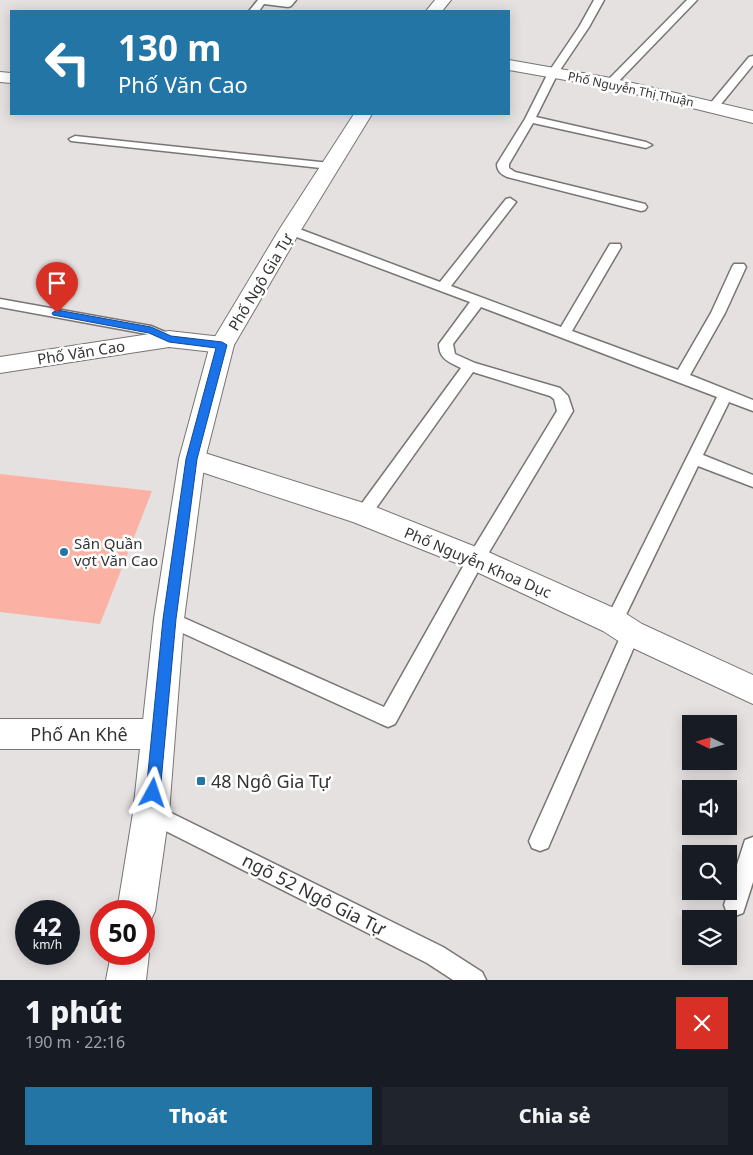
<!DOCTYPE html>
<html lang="vi">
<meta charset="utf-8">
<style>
body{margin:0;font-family:"Noto Sans",sans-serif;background:#20242c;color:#f1f3f6;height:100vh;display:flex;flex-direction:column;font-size:19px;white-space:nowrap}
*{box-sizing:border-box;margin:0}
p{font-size:16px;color:#9ea1a6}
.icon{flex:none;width:28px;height:28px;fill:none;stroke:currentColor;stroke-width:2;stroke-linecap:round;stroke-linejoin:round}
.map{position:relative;height:980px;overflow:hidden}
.sheet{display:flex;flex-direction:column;background:#171b24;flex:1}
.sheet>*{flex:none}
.hud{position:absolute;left:10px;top:10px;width:500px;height:105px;border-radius:0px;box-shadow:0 2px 12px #0003;background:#2375a6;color:#fff;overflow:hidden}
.needle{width:32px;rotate:275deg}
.buttons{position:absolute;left:682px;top:715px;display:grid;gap:10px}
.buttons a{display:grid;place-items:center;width:55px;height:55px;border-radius:0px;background:#171b24;box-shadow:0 2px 12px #0003;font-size:25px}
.speed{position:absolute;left:15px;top:900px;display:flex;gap:10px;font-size:25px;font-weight:700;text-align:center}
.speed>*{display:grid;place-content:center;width:65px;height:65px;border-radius:50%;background:#171b24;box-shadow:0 2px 12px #0003;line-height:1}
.speed small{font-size:12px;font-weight:400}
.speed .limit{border:8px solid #d22;background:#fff;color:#111}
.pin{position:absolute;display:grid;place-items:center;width:42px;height:42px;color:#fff;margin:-51px -21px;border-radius:50% 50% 50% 0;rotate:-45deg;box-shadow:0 0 5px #0007}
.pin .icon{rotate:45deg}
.me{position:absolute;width:55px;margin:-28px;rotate:5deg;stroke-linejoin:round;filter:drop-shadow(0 0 4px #0008)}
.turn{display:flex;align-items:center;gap:18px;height:105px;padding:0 25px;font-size:22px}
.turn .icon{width:65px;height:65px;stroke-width:2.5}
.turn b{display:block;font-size:35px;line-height:42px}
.round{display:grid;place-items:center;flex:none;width:52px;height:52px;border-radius:0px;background:#20242c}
.head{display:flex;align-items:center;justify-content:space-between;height:85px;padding:0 25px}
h1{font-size:30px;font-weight:800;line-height:38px}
.action{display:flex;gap:10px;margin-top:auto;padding:10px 25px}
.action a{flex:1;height:58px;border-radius:0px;background:#2375a6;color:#fff;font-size:20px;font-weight:800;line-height:58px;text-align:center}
.action a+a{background:#20242c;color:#f1f3f6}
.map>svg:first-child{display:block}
.green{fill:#fbb1a4}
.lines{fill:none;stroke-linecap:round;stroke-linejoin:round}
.service-casing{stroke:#787574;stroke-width:3}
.minor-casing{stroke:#787574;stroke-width:2}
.tertiary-casing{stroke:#787574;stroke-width:2}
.secondary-casing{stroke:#787574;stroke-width:2}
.service{fill:#fff;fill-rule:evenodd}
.minor{fill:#fff;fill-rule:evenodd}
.tertiary{fill:#fff;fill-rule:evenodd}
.secondary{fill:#fff;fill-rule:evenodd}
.route{fill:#1a73e8;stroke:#114b97}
.poi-dot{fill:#2375a6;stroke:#fff;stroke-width:2}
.labels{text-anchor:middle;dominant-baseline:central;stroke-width:5;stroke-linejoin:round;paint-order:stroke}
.far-street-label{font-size:12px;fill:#353434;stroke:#fff}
.street-label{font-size:15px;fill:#353434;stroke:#fff}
.poi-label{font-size:15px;fill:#353434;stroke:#fff;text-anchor:start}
.near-street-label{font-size:18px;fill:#353434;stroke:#fff}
.near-poi-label{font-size:18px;fill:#353434;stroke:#fff;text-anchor:start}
</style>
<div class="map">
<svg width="753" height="980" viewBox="0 0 753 980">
<rect width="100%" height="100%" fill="#e5e1e0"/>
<path class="green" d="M0,474L152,491L100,624L0,612Z"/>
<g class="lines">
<defs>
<path id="service" d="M258,0H296L291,6L288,7L264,4L259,11H249Z
M594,0H604L589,27L558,73L536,117L646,142L652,145L646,148L533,123L509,164V168L515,172L645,204L647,207L645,210L641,211L507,177C501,174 497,171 497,164L525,119L548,73L579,27Z
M687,0H697L615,85H607L606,83L607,81Z
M753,56V65L717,109H709L708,107L709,105L749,57Z
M75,136L330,163L336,166L330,169L71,141L69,139Z
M510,198L516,202L451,286L561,327L610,244H620L621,247L572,331L678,370L711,313L732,267L734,264H744L746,267L725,313L690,375L753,400V411L729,402L703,455L753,475V487L698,466L620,627L614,630L608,627L605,622L717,397L481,307L453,344L455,354L475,363L560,388L568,396L573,411L482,564L395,724L388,727L381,724L163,624L160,619L163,614L169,612L175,614L384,707L470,554L557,411L554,399L550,396L473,372L369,518L363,520L357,518L355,514L357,510L461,368C449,362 439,359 439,344L470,302L286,233L284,230L290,226L294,227L440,282L506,199Z
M0,299L151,326L174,336L176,339L174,342H164L147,334L0,307Z
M631,625L637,628L640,633L548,848L540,851L532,848L529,841L532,834L622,633L625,628Z
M151,803L443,947L482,972L486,980H453L427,963L144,820L141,813L144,806Z
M753,837V882L743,913L735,916L727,913L724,905L745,840Z"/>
<path id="minor" d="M509,60L611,78L753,111V123L611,88L509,70Z
M0,72L11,73V83L0,82Z
M192,449L373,506L486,551L625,613L642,624L753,675V704L620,642L603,631L466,567L353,522L183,466L179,459L183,452Z
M0,719H158L170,723L175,734L170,745L158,749H0Z"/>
<path id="tertiary" d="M169,331L222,337L230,340L234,345L230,350L222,353L169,347L0,373V357Z"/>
<path id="secondary" d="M435,0H451L442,11H426Z
M354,114H372L301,230L234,345L205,459L184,619L169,813L155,911L149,924L144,927V911H117L133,813L154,619L179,459L210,345L279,230Z
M144,940L149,954L146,980H106L111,954H144Z"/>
</defs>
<use href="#service" class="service-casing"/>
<use href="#minor" class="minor-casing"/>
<use href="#tertiary" class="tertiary-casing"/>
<use href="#secondary" class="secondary-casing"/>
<use href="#service" class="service"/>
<use href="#minor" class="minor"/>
<use href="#tertiary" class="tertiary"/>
<use href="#secondary" class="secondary"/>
</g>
<path class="route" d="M57,310L151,327L171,336L222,342L227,345L197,459L176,619L160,793L158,798L153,800L148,798L146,793L163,619L186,459L216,348L169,342L149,333L53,315L52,313Z"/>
<g class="poi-dot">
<circle cx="64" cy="552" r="5"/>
<rect x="196" y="776" width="10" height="10" rx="2.5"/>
</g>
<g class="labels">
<g class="far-street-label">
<text transform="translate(631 89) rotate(12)">Phố Nguyễn Thị Thuận</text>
</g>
<g class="street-label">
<text transform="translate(260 282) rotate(-59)">Phố Ngô Gia Tự</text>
<text transform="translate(81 352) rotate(-9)">Phố Văn Cao</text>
<text transform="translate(478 562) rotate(23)">Phố Nguyễn Khoa Dục</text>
</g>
<g class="poi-label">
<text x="74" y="543">Sân Quần<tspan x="74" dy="17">vợt Văn Cao</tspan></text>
</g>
<g class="near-street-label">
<text x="79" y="734">Phố An Khê</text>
<text transform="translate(314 894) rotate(27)">ngõ 52 Ngô Gia Tự</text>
</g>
<g class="near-poi-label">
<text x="211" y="781">48 Ngô Gia Tự</text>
</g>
</g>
</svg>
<div class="buttons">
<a><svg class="needle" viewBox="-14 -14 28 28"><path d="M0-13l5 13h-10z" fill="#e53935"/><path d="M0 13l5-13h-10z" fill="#9ea1a6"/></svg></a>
<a><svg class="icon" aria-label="sound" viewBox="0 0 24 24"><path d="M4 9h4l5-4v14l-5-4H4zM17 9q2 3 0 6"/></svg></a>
<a><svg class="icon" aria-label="search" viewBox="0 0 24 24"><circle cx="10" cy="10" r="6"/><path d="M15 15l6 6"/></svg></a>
<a><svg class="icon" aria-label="layers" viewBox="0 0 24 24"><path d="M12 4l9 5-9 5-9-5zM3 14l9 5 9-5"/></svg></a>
</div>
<div class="speed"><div>42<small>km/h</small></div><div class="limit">50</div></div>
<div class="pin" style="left:57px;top:313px;background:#d93025"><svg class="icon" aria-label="arrive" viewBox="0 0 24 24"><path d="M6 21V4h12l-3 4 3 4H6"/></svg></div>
<svg class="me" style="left:153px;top:793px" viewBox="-20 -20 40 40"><path d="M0-17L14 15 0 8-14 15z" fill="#1a73e8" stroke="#fff" stroke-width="4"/></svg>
<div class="hud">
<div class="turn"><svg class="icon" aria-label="left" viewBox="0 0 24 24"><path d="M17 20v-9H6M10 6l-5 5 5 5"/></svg><div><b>130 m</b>Phố Văn Cao</div></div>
</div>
</div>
<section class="sheet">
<div class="head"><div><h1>1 phút</h1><p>190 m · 22:16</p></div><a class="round" style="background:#d93025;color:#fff"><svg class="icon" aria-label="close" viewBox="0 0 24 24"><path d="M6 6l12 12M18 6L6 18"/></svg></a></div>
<div class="action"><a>Thoát</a><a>Chia sẻ</a></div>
</section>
